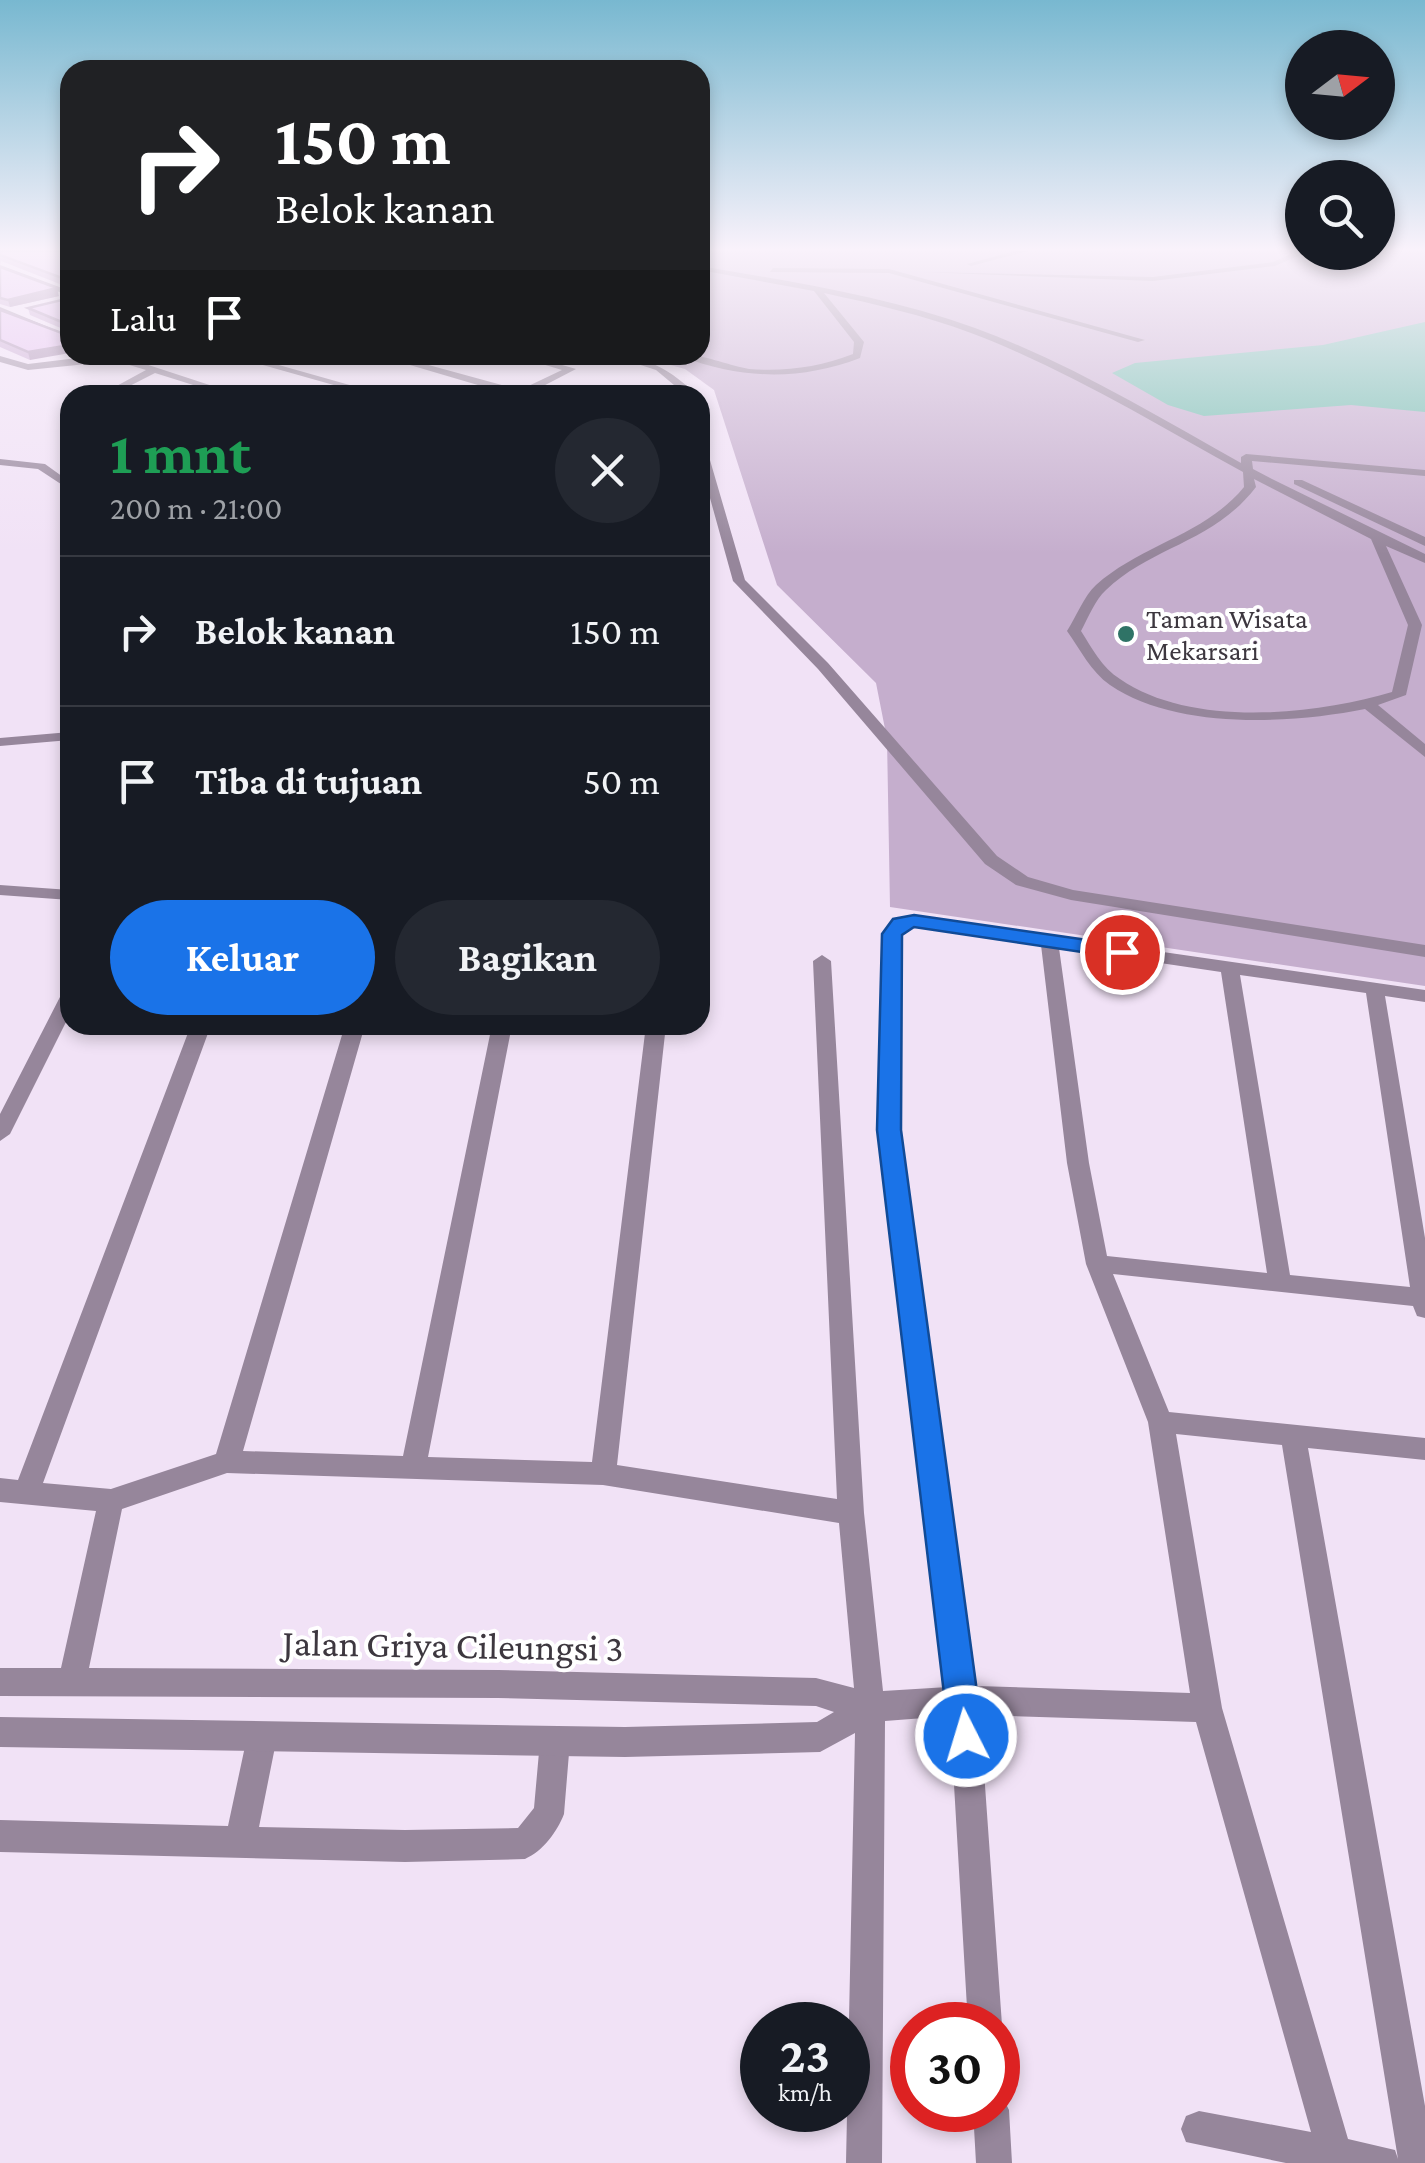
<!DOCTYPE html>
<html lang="id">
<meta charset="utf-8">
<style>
body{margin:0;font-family:"Crimson Pro",serif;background:#242831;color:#f1f3f6;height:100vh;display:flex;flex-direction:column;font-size:38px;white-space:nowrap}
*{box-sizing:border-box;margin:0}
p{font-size:32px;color:#9ea1a6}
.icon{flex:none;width:55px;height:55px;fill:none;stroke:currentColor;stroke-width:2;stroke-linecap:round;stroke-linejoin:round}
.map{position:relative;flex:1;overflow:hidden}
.sheet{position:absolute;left:60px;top:385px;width:650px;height:650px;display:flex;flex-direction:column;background:#171b24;border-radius:30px;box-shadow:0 5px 15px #0003}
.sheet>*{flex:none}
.hud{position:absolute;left:60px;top:60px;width:650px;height:305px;border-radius:30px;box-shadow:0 5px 15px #0003;background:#202124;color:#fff;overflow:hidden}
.needle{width:65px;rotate:74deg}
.tools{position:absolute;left:1285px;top:30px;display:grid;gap:20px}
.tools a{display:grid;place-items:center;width:110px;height:110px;border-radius:50%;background:#171b24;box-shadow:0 5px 15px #0003;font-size:50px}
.speed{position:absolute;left:740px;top:2002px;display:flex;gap:20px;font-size:50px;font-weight:700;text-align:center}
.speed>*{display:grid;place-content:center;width:130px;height:130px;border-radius:50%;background:#171b24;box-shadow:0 5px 15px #0003;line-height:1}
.speed small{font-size:25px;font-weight:400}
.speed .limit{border:15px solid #d22;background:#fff;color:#111}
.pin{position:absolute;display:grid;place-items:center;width:85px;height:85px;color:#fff;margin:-42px;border:5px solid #fff;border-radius:50%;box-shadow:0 2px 10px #0007}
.me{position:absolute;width:110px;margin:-55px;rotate:355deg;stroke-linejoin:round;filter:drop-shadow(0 0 8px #0008)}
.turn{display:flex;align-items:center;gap:35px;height:210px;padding:0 50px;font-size:45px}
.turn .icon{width:130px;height:130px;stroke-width:2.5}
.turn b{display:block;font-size:70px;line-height:85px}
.then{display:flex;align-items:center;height:95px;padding:0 50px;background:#0003;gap:20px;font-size:38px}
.round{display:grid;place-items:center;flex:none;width:105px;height:105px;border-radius:52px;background:#242831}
.head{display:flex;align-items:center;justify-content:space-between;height:170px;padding:0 50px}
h1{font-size:60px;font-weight:700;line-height:75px;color:#1e9e55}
.cta{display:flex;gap:20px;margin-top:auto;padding:20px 50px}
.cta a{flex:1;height:115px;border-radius:60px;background:#1a73e8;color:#fff;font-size:40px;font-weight:700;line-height:115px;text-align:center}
.cta a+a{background:#242831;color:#f1f3f6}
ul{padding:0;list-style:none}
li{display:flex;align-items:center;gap:30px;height:150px;padding:0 50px;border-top:2px solid #363941}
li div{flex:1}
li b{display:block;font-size:38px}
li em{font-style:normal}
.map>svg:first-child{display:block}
.green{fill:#c5aecd}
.water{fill:#70bdad}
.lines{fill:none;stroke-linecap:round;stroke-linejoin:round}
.lane{fill:#96869b;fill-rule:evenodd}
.street{fill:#96869b;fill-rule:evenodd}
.wall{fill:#c4a3ce}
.shaded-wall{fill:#a084a8}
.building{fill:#e4bdf0;stroke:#a084a8;stroke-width:2.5}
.route{fill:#1a73e8;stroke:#114b97;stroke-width:2.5}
.poi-dot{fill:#2f7366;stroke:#fff;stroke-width:4}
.labels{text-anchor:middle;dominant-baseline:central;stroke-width:8;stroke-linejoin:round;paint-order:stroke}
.far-poi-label{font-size:28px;fill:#3d373f;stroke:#fff;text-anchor:start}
.near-street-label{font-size:38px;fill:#3d373f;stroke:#fff}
</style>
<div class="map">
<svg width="1425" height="2163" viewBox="0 0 1425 2163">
<rect width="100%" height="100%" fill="#f1e2f6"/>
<path class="green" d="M700,251H1425V986L890,907L887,739L876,683L777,585L714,390L685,369L634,355H700Z"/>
<path class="water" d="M1425,322V412L1351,405L1204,416L1168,405L1112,373L1135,363L1323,345Z"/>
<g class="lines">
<path class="lane" d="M1015,251H1028L971,266L967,264Z
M1289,251H1297L1300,255L1275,266L1153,281L922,272L1153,277L1273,262L1291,254Z
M700,266C793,282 885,296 975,328C1068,362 1155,415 1241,463V457L1246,454L1425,470V476L1252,461L1253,469L1272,479L1425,554V563L1386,546L1422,625L1406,695L1378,705L1425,744V757L1365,709C1290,724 1176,730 1110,685C1091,672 1080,649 1067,631C1076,617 1084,596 1096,585C1142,544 1205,535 1244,487L1243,472C1154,423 1066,369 971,333C923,315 874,304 824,293L864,342L860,358C800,381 742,379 682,357C695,351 729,366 749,369C785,372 819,367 853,354L854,342L814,291L700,270ZM1254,479L1371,539L1408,625L1392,692C1314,715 1191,728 1120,679C1102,668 1092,648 1081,631C1088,618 1095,600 1106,590C1152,546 1213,543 1256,487Z
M773,268L889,269L1145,340L1138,342L889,273L770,272Z
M610,355C646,355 672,371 697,395H686L656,370Z
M700,440L705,443L745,580L828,663L997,856L1028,877L1073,890L1425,945V957L1071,900L1016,885L985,864L818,669L733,581L700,462Z
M1294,480H1302L1425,537V546L1294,484Z
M262,1722L273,1726L277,1737L259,1827L405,1830L518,1828L534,1808L540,1741L544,1730L555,1726L566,1730L570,1741L564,1814C557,1832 543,1851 525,1859L405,1862L0,1852V1820L228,1826L247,1737L251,1726Z"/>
<path class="street" d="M0,265L70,291V296L0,270Z
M0,307L70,336V342L0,313Z
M102,355L121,356L240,395H225L155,373L112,395H100L146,370L116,361L28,370L0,362V356L28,364Z
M228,355H243L385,395H369Z
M376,355H392L520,390L562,370L512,355H528L576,369L526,395H512Z
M0,459L45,464L70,482V490L38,469L0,465Z
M70,732V740L0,746V738Z
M0,885L70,890V900L0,895Z
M914,916L1425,990V1002L1385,996L1425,1238V1318L1417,1316L1413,1306L1113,1274L1169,1412L1425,1438V1460L1308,1448L1425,2106V2163H1286L1186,2142L1181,2129L1186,2116L1199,2111L1311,2132L1196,1722L980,1715L1002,2025L998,2036V2025H968L950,1716L885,1721L882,2163H846L855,1733L820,1752L625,1757L0,1747V1717L625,1727L817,1722L834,1712L816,1706L498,1698L0,1696V1668H61L96,1511L0,1502V1478L18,1480L191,1025H211L43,1483L111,1489L216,1454L345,1025H365L243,1451L403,1456L492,1025H512L428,1457L592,1462L646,1025H666L617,1465L837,1499L813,961L822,955L831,961L864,1513L883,1691L948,1687L879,1130L883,934L894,920ZM914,926L1041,945L1067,1163L1086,1264L1148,1422L1190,1693L977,1686L899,1130L901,935L906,928ZM1059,948L1221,972L1267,1273L1107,1256L1089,1163ZM1240,975L1366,993L1410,1287L1290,1275ZM1176,1434L1282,1445L1398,2159L1395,2150L1348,2139L1222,1708ZM227,1473L603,1485L839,1523L854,1688L816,1678L498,1670L89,1668L122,1509Z
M70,989V1014L10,1134L0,1141V1114L61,995Z
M998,2095L1003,2098L1009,2110L1012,2163H976L973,2110H998Z"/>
</g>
<path class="wall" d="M0,251L69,253L70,251V288L1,261L0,265Z
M0,267L59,296L10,307L0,304Z
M70,298V332L30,315L28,308Z
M0,310L70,336L30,360L0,347Z"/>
<path class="shaded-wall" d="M57,288L59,296L10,307L8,300Z
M70,345V353L30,360L28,352Z"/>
<path class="building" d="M0,251H63L69,253L70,251V281L0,255Z
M0,267L57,288L8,300L0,298Z
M70,298V330L69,325L28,308Z
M0,310L70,336V345L28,352L0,340Z"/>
<linearGradient id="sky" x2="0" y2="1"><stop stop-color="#78b8d0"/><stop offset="0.45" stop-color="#f9f2fb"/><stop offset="1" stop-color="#f9f2fb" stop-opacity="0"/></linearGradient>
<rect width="1425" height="554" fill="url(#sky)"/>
<path class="route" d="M914,915L1122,945L1132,952L1122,958L914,927L902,935L901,1130L983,1736L978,1748L966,1753L954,1748L949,1736L877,1130L882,934L893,919Z"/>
<circle class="poi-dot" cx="1126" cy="634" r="10"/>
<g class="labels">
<g class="far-poi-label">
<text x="1146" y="618">Taman Wisata<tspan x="1146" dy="32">Mekarsari</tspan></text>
</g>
<g class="near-street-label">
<text transform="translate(453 1645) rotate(1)">Jalan Griya Cileungsi 3</text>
</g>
</g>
</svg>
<div class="tools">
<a><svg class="needle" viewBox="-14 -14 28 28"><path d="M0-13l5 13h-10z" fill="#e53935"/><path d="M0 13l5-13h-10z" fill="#9ea1a6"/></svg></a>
<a><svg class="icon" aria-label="search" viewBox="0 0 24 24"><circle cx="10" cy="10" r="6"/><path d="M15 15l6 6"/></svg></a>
</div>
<div class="speed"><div>23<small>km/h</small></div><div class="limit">30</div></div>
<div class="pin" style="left:1122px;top:952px;background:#d93025"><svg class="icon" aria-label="arrive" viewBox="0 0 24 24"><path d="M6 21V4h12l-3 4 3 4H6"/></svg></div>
<svg class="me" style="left:966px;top:1736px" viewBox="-20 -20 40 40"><circle r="17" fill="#1a73e8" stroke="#fff" stroke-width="3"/><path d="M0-11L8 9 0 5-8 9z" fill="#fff"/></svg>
<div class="hud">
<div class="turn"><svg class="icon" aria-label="right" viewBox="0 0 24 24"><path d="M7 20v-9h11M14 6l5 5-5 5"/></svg><div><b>150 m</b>Belok kanan</div></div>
<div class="then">Lalu<svg class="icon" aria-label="arrive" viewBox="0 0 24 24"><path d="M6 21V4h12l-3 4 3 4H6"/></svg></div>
</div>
<section class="sheet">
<div class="head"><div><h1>1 mnt</h1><p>200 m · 21:00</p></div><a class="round"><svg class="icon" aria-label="close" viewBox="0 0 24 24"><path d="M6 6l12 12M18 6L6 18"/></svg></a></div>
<ul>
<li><svg class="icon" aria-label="right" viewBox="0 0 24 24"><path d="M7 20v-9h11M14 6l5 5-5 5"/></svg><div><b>Belok kanan</b></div><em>150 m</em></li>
<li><svg class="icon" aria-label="arrive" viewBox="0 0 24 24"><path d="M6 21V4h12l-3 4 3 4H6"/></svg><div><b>Tiba di tujuan</b></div><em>50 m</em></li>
</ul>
<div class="cta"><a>Keluar</a><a>Bagikan</a></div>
</section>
</div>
